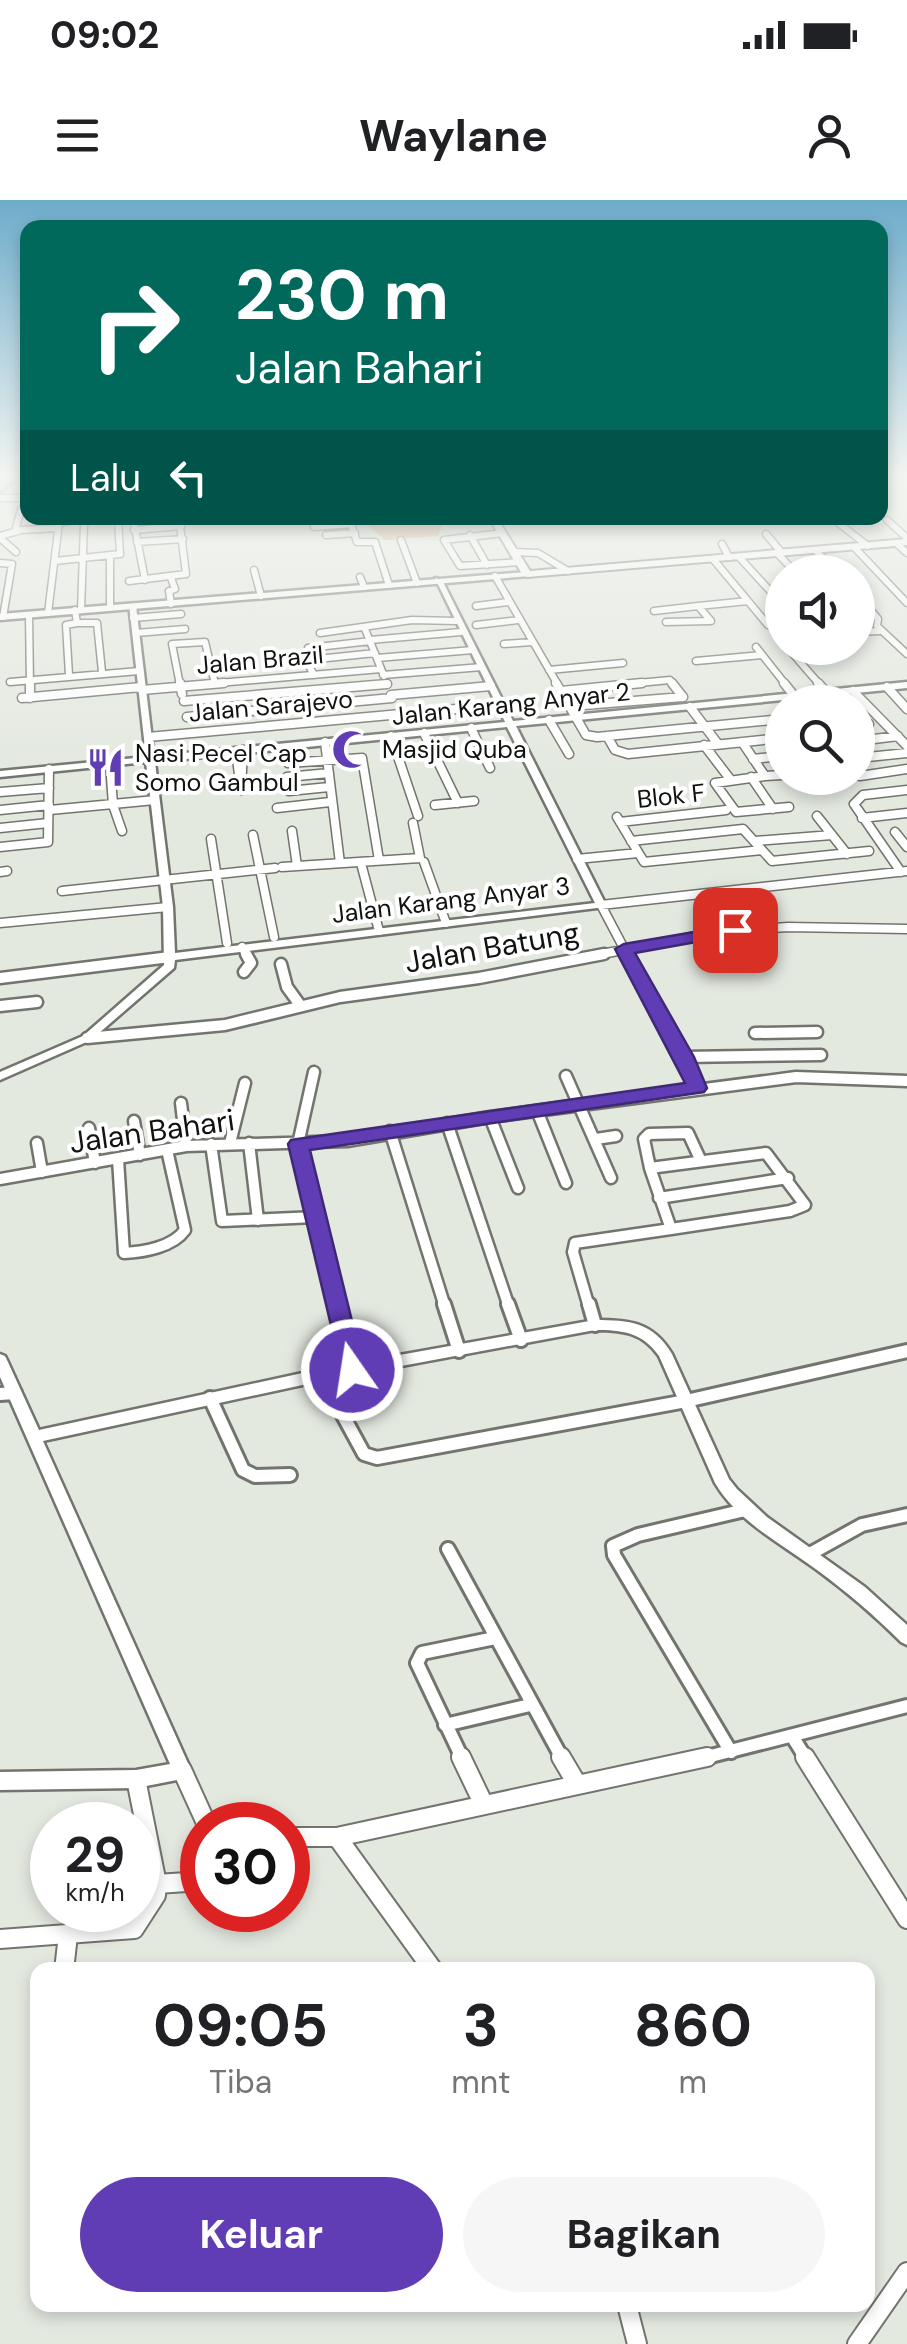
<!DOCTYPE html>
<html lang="id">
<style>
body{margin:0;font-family:"DM Sans",sans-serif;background:#f6f6f6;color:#202124;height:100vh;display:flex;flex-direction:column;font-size:38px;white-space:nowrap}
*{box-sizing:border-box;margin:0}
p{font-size:32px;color:#757577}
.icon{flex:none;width:55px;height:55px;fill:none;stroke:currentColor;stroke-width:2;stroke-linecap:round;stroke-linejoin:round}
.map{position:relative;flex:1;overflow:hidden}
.panel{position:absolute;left:30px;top:1762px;width:845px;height:350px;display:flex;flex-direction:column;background:#fff;border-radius:20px;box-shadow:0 5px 15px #0003}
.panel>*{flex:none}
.guide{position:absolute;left:20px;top:20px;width:868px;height:305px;border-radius:20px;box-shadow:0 5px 15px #0003;background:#00695c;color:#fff;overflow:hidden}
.tools{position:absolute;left:765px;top:355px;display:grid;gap:20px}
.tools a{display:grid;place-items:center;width:110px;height:110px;border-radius:50%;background:#fff;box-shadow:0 5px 15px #0003;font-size:50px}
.speed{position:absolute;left:30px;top:1602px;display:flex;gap:20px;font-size:50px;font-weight:700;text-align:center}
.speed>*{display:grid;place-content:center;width:130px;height:130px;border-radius:50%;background:#fff;box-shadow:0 5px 15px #0003;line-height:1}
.speed small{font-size:25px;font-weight:400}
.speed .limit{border:15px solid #d22;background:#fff;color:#111}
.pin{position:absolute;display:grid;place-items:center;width:85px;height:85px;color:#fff;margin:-42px;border-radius:20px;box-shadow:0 5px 15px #0006}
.me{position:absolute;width:110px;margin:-55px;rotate:347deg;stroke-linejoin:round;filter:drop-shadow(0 0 8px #0008)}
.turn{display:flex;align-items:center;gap:35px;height:210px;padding:0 50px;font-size:45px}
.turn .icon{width:130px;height:130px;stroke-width:2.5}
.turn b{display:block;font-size:70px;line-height:85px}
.then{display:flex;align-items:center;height:95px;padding:0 50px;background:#0003;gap:20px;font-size:38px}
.eta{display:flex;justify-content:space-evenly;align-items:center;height:170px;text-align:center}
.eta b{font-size:60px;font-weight:700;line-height:70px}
.cta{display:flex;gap:20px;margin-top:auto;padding:20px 50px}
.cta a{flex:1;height:115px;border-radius:60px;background:#613db5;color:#fff;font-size:40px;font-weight:700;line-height:115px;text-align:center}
.cta a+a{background:#f6f6f6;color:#202124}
.status{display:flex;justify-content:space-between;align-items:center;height:70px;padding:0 50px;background:#fff;direction:ltr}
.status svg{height:28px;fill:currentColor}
header{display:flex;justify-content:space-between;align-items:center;height:130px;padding:0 50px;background:#fff;font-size:45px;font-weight:700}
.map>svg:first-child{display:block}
.green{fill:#d9b088}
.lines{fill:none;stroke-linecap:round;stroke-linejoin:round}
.river{fill:#56a0a0;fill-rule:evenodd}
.minor-far4-casing{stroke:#71756d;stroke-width:9}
.minor-far3-casing{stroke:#71756d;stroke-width:11}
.minor-far2-casing{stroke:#71756d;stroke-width:15}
.minor-far1-casing{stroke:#71756d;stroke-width:18}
.minor-casing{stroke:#71756d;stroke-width:22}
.tertiary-casing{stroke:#71756d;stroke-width:5}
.secondary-casing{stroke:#71756d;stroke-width:5}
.primary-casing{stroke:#71756d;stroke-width:4}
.minor-far4{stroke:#fff;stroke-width:6}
.minor-far3{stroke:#fff;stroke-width:8}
.minor-far2{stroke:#fff;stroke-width:10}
.minor-far1{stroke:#fff;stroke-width:12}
.minor{stroke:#fff;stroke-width:18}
.tertiary{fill:#fff;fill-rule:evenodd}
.secondary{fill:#fff;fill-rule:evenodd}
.primary{fill:#fff;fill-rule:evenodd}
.route{fill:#613db5;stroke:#3f2876;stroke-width:2.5}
.labels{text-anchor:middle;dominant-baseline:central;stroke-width:8;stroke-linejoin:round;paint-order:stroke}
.far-street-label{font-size:25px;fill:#111310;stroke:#fff}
.far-poi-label{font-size:25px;fill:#111310;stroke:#fff;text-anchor:start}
.street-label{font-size:30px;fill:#111310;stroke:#fff}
</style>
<div class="status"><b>09:02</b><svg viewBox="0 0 49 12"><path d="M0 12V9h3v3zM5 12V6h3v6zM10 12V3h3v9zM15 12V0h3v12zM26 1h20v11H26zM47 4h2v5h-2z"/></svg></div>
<header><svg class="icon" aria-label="menu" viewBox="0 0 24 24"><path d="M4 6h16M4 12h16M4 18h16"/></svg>Waylane<svg class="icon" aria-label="person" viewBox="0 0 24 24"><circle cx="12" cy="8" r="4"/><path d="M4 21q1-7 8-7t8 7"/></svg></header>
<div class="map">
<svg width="907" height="2144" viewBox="0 0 907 2144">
<rect width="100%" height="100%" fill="#e4e9e0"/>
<path class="green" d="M427,318L442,325L438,336L385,340L365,323Z"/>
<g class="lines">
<path class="river" d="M18,274H27L0,297V290Z"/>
<defs>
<path id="minor-far4" d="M23,282H28
M0,298H28
M133,318L145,380
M313,318H322
M349,318L357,342H375L389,385
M832,318L868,346
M350,319L372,318
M887,320L907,338
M314,327L351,324
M134,330L181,326
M15,332L21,309
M503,333L444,340L460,366L521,362
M766,334L782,353
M326,335L355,333
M470,335L487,365
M0,336L21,330L58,328
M0,338L16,352
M401,340L417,383
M137,342L183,339
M896,343L907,353
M722,344L729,357
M854,347L907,403
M815,350L837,372
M515,352L538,353L568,371
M777,353L795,372
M110,357V407
M739,357L782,404
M713,359L768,425
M55,361L120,354L118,318
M0,363L12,364L3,417
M254,370L261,396
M495,376L558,485
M360,377L364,387
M171,378L175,389L169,391L171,404
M129,381L186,374L179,318
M858,395L878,419L877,426L907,454
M476,406L508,402
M75,410L77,423H97L102,472
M81,410L84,324
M654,411L698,406
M48,413L59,323L82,318
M29,415L30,485
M133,418L181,414
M666,422L711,421L698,406L748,401
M476,425L518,420
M365,429L384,476
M858,432L880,431
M136,433L185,429
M320,433L412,420L457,421
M370,440L461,432
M504,444L532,442
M756,447L786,485
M788,448L820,485
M377,458L473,450
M308,460L375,453
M696,461L762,455
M549,470L623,463
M69,475L66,425L77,423
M314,475L307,462L308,448L371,441
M383,475L482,467
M10,482L139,471
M180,485L172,444L205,442L215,484
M195,485L381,469
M371,485L387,484
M617,485L670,480L674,485"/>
<path id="minor-far3" d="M30,483V498
M180,483L182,494
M556,483L586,535L597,537L782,519
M672,483L683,497
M784,483L799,502
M818,483L827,493
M887,487L907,509
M142,490L224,483
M561,491L642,483
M853,491L907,546
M391,495L491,486
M22,498L141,487
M184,501L387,484
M572,506L683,497
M690,507L718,544
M187,517L392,498
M549,520L569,554
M858,525L869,524
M471,528L490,568
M424,533L458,603
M391,536L418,616
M607,536L615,550L628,554L782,538
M148,537L500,505
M858,541L898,536
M325,542L340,663
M742,542L765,576L782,575
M704,545L730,579
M236,551L241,590L243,550
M858,558L907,553
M753,559L782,556
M110,563L113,605L122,631
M288,563L362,558L379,660
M765,576L715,583L736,612L789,607
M860,576L907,569
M287,577L329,573
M751,577L773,609
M289,591L329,587
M0,592L49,588
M435,605L474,601
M277,608L330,602
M0,610L49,605
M50,610L155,600
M817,616L847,654
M617,617L644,662L762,650
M862,618L907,613
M620,622L726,610
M0,628L48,623
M292,631L297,666
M895,632L907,647
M253,635L274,737
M211,639L227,743
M631,641L743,629L772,661L869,651
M755,641L832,635
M0,647L48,642L49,569
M577,659L638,653
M424,662L446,723
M282,667L420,658L413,623
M362,667L379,731
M0,672L7,671
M901,672L854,604L863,595L907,590
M62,691L275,668
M0,723L168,707
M242,747L247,756
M591,756L718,732L788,727L907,729
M628,756L601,705L907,671"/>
<path id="minor-far2" d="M627,754L697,888
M281,764L287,787L300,805
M244,772L251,763L246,754
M0,778L170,757
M0,806L37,802
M755,833L817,832
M87,838L225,825L340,797L479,778L604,754
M684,857L821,855
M314,872L298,944L337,1107
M566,876L611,978
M181,903L186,946
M538,913L566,983
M490,917L518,988
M134,921L140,955
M447,923L509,1107
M89,928L95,963
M390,931L445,1107
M596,939L616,936
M37,943L42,972
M230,943L245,883
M249,943L258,1020
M211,944L222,1021L316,1017
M766,953L805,1005L790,1011L671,1029L650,968Z
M118,959L124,1053C144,1052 173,1047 185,1030L167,950
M650,968L644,939L649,934L688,933L700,959
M0,979L186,946L347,941L490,917L796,877L907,881
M659,998L788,978
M589,1107L573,1052L575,1043L671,1029"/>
<path id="minor-far1" d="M336,1104L352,1170
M444,1104L459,1151
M508,1104L521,1140
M589,1104L595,1125
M321,1175L364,1254L377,1258L686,1201L907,1151
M0,1194L15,1193
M210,1198L243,1270L255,1276L290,1275
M448,1349L563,1560
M808,1355L862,1325L907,1315
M445,1525L530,1505
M792,1536L807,1560
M731,1552L614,1355L613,1346L638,1335L745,1310
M463,1560L417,1463L422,1453L495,1438
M695,1560L907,1506"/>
<path id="minor" d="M461,1557L484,1605
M561,1557L577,1584
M805,1557L907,1719
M182,1570L207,1625
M136,1579L157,1684L201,1681
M288,1637H337L707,1557
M337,1637L433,1770
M0,1739L134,1729L156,1695L157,1684
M64,1770L68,1735
M627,2105L637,2144
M857,2144L907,2072"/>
<path id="tertiary" d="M435,378L442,380L513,521L907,482V488L516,526L606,705L605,707L175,760L174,768L91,840L0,880V872L83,836L164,765L163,707L146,562L0,577V571L146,557L129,404L136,406L154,556L505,522ZM507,527L595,703L175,753L173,707L155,562Z
M595,1120C630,1120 653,1122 672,1154L729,1279L737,1289L767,1317L865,1387L907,1425V1445L901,1442C875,1416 847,1392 817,1370C782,1344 738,1322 715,1283L659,1156C642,1132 622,1130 595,1130L321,1181L43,1241L191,1570L188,1576L182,1579L136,1588L0,1590V1572L136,1570L170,1564L0,1177V1154L5,1156L7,1160L39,1230L321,1169Z"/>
<path id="secondary" d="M527,372L531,374L530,376L0,420V414Z"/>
<path id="primary" d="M489,318H497L530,371L907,339V345L527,377L522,374Z"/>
</defs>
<use href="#minor-far4" class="minor-far4-casing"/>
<use href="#minor-far3" class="minor-far3-casing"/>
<use href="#minor-far2" class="minor-far2-casing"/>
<use href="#minor-far1" class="minor-far1-casing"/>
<use href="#minor" class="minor-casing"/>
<use href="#tertiary" class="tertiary-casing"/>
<use href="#secondary" class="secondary-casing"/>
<use href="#primary" class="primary-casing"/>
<use href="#minor-far4" class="minor-far4"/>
<use href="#minor-far3" class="minor-far3"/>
<use href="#minor-far2" class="minor-far2"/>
<use href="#minor-far1" class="minor-far1"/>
<use href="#minor" class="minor"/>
<use href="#tertiary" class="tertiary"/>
<use href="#secondary" class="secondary"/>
<use href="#primary" class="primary"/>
</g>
<linearGradient id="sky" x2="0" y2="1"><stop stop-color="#6daccb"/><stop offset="0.48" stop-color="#f3f5f1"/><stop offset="1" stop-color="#f3f5f1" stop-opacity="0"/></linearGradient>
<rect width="907" height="575" fill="url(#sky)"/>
<path class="route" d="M735,725L741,727V734L635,753L694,857L707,888L704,892L310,950L364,1170L360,1176H343L288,944L291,940L685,883L615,749L624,744Z"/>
<defs>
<symbol id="mosque-bare" viewBox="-9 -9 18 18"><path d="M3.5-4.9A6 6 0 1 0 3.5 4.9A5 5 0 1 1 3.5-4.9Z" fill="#613db5" stroke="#fff" stroke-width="2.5" paint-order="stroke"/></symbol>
<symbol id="restaurant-bare" viewBox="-9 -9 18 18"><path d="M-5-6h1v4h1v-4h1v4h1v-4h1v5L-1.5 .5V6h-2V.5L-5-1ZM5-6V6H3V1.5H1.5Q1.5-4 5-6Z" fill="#613db5" stroke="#fff" stroke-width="2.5" paint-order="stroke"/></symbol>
</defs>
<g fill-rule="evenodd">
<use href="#mosque-bare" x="324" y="522" width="55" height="55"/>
<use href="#restaurant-bare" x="78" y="540" width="55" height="55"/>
</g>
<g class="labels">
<g class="far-street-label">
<text transform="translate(260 460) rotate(-5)">Jalan Brazil</text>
<text transform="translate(511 504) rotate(-6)">Jalan Karang Anyar 2</text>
<text transform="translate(271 506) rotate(-5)">Jalan Sarajevo</text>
<text transform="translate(671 596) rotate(-6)">Blok F</text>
<text transform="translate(451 700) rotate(-7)">Jalan Karang Anyar 3</text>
</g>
<g class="far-poi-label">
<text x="382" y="549">Masjid Quba</text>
<text x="135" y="553">Nasi Pecel Cap<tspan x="135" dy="29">Somo Gambul</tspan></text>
</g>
<g class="street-label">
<text transform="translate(492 747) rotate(-10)">Jalan Batung</text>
<text transform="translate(152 931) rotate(-8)">Jalan Bahari</text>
</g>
</g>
</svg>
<div class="tools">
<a><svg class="icon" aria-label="sound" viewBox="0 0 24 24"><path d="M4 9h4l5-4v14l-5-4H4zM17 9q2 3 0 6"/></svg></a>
<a><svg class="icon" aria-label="search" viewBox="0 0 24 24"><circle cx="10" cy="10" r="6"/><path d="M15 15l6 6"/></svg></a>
</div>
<div class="speed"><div>29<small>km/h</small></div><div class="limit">30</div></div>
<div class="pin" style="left:735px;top:730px;background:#d93025"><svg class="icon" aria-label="arrive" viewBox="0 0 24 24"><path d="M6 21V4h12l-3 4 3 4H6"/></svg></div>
<svg class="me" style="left:352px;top:1170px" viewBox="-20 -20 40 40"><circle r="17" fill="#613db5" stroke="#fff" stroke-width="3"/><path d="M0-11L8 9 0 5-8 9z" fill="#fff"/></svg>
<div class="guide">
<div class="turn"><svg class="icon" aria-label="right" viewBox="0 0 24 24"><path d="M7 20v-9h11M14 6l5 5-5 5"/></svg><div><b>230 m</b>Jalan Bahari</div></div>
<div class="then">Lalu<svg class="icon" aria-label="left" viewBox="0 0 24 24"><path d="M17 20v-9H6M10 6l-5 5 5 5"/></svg></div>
</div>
<section class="panel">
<div class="eta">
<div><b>09:05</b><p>Tiba</p></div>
<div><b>3</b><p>mnt</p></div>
<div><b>860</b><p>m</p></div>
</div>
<div class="cta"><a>Keluar</a><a>Bagikan</a></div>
</section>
</div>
